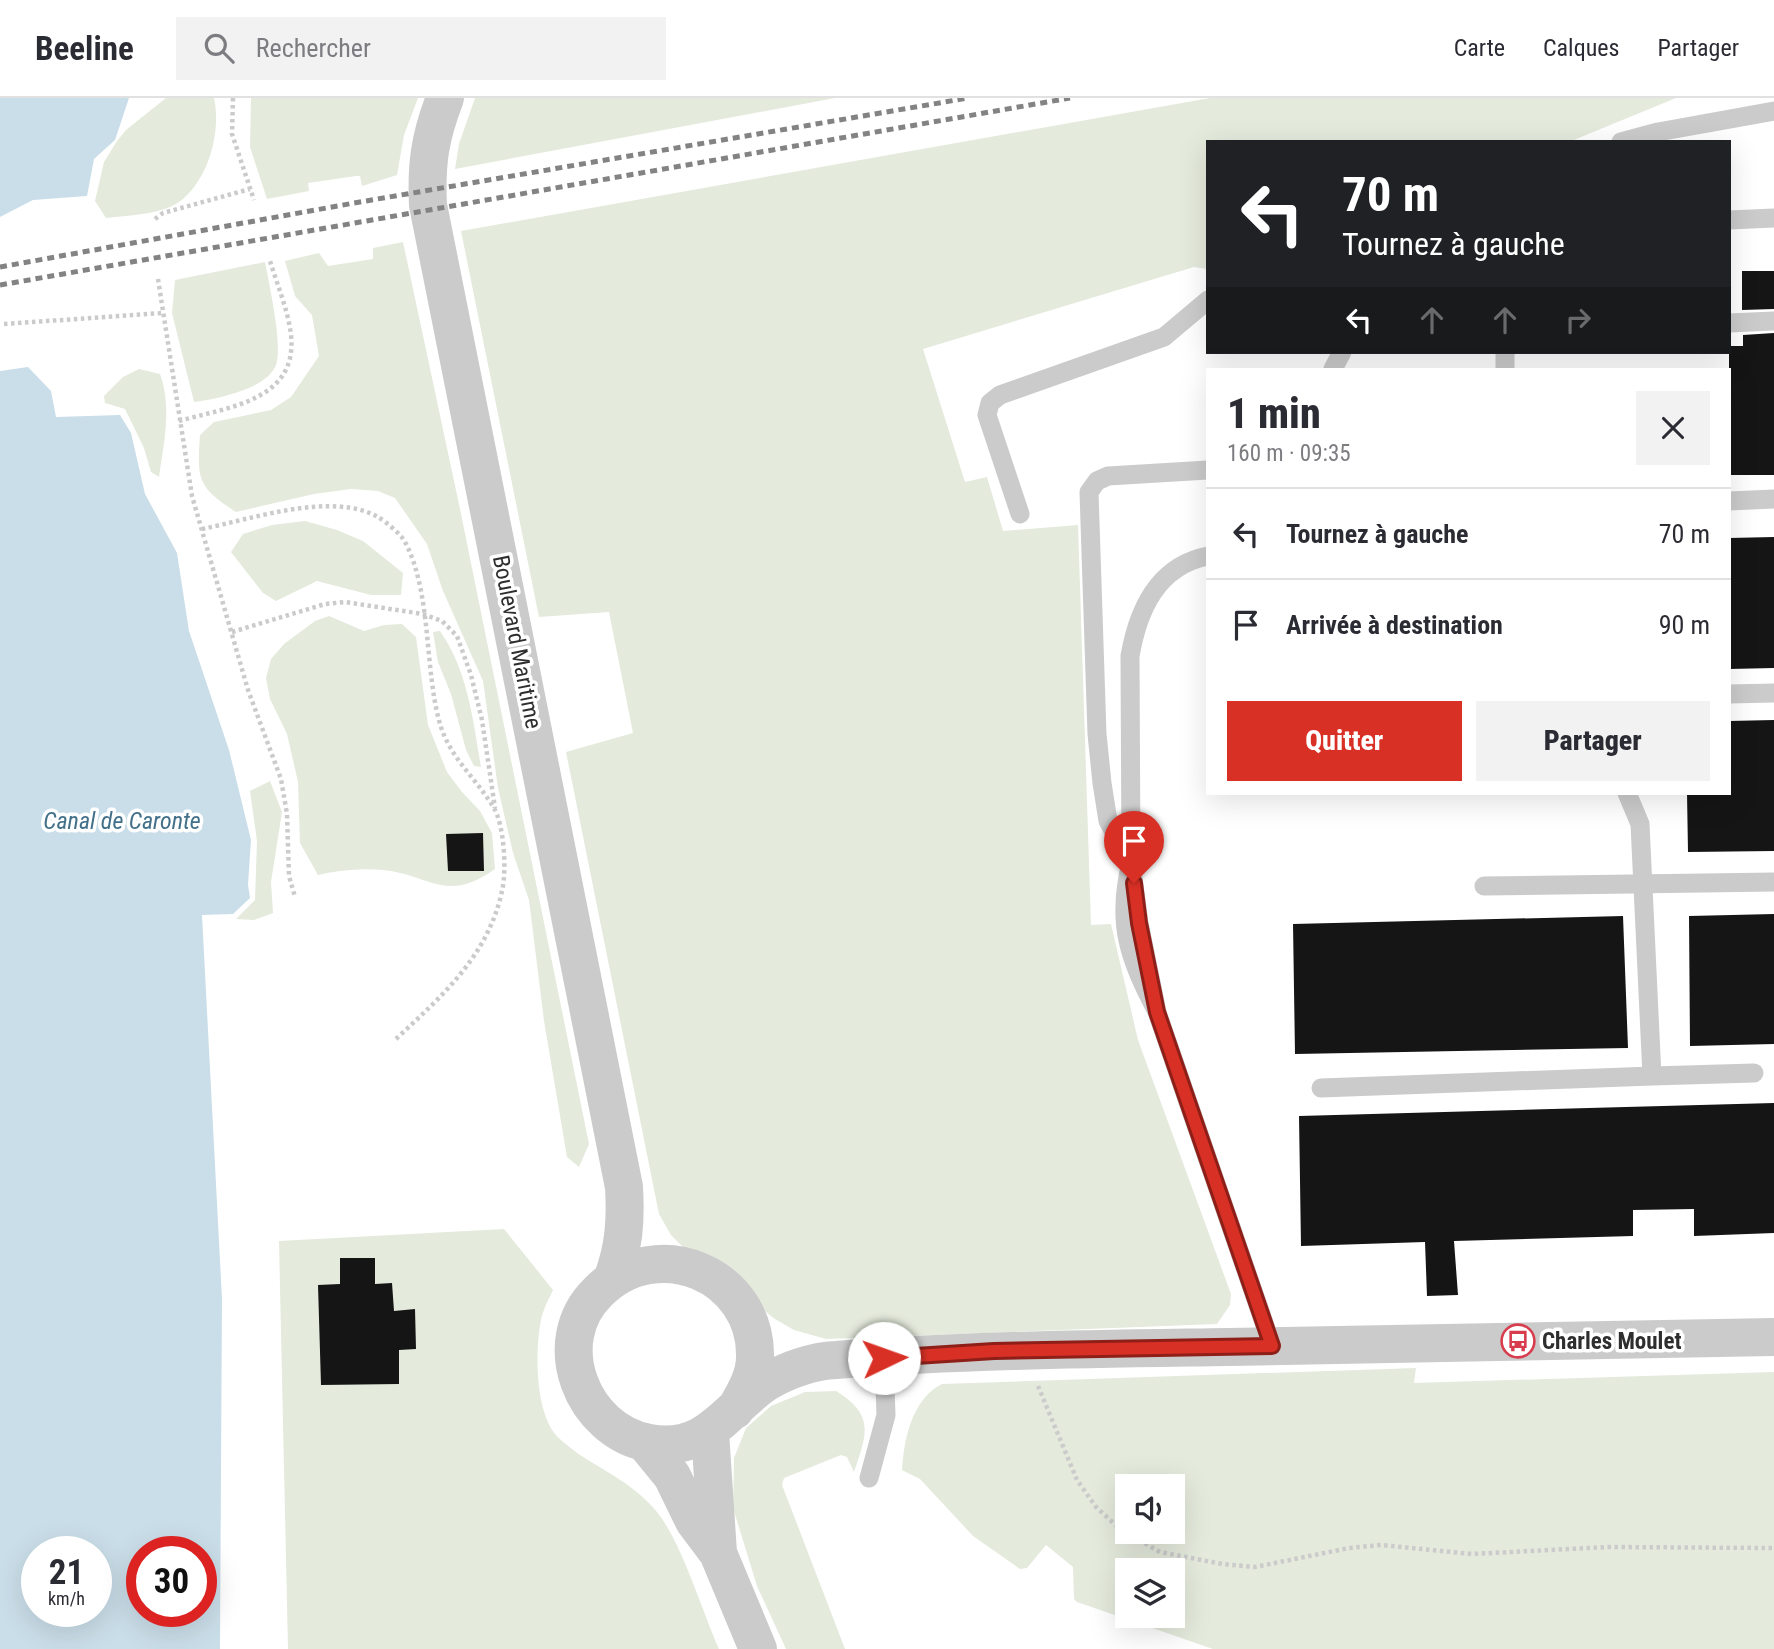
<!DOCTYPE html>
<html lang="fr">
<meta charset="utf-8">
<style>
body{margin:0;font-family:"Roboto Condensed",sans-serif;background:#f2f2f3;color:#2b2b33;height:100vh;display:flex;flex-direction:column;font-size:26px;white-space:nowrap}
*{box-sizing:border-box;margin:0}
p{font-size:23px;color:#7c7c81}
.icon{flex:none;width:38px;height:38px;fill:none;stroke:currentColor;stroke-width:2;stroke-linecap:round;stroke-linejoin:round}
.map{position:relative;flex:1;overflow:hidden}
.side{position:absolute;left:1206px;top:270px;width:525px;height:427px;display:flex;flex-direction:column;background:#fff;border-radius:0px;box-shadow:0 7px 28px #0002}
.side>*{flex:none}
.hud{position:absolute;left:1206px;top:42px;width:525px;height:214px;border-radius:0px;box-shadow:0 7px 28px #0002;background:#202124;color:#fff;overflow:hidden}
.fabs{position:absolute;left:1115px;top:1376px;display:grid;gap:14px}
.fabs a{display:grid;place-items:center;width:70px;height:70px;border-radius:0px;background:#fff;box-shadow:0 7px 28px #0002;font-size:35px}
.speed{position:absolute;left:21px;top:1438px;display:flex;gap:14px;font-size:35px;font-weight:700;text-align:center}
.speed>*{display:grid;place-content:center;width:91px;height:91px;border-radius:50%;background:#fff;box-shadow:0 7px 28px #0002;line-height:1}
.speed small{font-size:18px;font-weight:400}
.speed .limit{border:10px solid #d22;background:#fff;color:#111}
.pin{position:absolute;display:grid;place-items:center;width:60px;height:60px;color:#fff;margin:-72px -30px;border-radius:50% 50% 50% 0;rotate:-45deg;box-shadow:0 0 7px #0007}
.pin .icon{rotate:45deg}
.me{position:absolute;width:77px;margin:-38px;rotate:87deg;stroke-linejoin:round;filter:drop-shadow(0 0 5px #0008)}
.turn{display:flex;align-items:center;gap:24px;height:147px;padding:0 21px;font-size:32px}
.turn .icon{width:91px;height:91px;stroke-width:2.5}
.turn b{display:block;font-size:49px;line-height:60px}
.lanes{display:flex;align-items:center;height:66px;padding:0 21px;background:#0003;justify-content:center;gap:35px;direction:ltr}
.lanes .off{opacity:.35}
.round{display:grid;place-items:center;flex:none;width:74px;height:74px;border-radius:0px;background:#f2f2f3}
.summary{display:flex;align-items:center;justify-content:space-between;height:119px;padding:0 21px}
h1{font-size:42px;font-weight:800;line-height:52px}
.action{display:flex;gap:14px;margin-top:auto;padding:14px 21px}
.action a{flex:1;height:80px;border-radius:0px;background:#d93025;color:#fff;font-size:28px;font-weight:800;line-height:80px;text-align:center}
.action a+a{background:#f2f2f3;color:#2b2b33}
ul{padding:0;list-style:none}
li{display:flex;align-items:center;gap:21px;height:91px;padding:0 21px;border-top:2px solid #e1e1e2}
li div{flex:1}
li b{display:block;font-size:26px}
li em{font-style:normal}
header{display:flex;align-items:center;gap:42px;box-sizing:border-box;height:98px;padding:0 35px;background:#fff;border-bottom:2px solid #e1e1e2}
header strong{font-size:33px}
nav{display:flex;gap:38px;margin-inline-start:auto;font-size:24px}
.search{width:490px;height:63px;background:#f2f2f3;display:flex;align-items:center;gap:18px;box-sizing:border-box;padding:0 24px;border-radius:0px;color:#7c7c81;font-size:26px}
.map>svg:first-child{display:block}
.green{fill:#e4eadc;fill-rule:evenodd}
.water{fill:#cadee9;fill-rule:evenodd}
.building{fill:#151515}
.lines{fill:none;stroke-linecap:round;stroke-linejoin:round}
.path{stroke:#cbcbcb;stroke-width:4.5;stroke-dasharray:3.5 3.5;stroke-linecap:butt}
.service{stroke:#cbcbcb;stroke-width:19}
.minor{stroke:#cbcbcb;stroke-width:38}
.rail{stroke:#838383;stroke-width:5;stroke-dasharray:7 5;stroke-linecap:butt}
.route-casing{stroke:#8d1f18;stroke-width:18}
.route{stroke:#d93025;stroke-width:12}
.labels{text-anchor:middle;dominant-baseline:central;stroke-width:7;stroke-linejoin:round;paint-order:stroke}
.street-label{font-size:23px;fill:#2e2e2e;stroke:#fff}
.poi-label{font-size:23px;font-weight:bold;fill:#2e2e2e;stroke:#fff;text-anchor:start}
.water-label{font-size:24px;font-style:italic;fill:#427089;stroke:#fff}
</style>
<header>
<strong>Beeline</strong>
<div class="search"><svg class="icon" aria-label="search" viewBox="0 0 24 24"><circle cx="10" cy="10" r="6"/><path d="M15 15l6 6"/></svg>Rechercher</div>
<nav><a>Carte</a><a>Calques</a><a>Partager</a></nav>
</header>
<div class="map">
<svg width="1774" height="1551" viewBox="0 0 1774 1551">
<rect width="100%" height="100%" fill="#fff"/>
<path class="green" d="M166,0H214C221,32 210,77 184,100C166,117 130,117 106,120L95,103L104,64L117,43L126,32Z
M251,0H418L404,37L397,77L362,88L360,78H356L308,85L309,93L267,101L250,49Z
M475,0H835L455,71L459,46Z
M1210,0H1676L1569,44H1208L1207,171L1194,169L923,251L965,384L987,379L1003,433L1078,427L1091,827L1111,826L1138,942L1231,1196L1230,1207L1217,1226L826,1241L794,1232L775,1221L685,1151L671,1137L659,1116L566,654L633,635L609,514L539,519L461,133Z
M403,144L460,411L589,1046L579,1069L567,1059L544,923L529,802L513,755L498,690L483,583L443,493L427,446L395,400L378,393L351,391L314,396L236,414C197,389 197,381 200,337L214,324L271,312L291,299L319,258L312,217L295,198L285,163L319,155L328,168L373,161V150Z
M265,164C269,186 283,247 276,267C267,291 216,301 194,304L172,215L175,182Z
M139,271L160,276C172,310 164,344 159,379L151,374L144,350L125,311L105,305L104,298L123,279Z
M305,423L337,432L363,443L403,475L401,497H371L317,483L276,503L263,495L231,454L243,436L272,427Z
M329,518L364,533L384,527L402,526L416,539L428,627L447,674L462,694L480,713L492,735L495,771C446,806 431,777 383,772C360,770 340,772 318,777L300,745L298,684L287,636L270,601L266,580L271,561L284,546L315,523Z
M440,533C468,573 473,622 481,669L474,668L466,652L451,596L438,564L433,534Z
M270,683L282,714L271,784L273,815L254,822L236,821L255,802L257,743L250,693Z
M504,1131L553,1192C549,1201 543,1211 541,1222C535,1252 535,1311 555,1336C562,1344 572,1351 580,1357C608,1375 636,1388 657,1414C682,1445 702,1513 719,1551H288L279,1143Z
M1416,1270L1414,1285L1774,1274V1551H1213L1077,1504L1074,1501L1073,1469L1046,1447L1027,1470L1020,1471L973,1438L920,1381L902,1372C904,1341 912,1301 942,1286ZM1127,1388H1172V1433H1127ZM1127,1472H1172V1517H1127Z
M836,1293C875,1317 867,1336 854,1374L847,1359L841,1357L784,1380L782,1387L845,1551H786L757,1488L733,1410L734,1360L746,1330L771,1308L805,1294Z"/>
<path class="water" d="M0,0H129L115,42L94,61L87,98L33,102L0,119Z
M28,269L51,293L56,319L120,317L131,335L145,396L177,455L189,533L229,652L251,742L248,787L250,800L233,816L202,817L222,1201L220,1551H0V273ZM37,1454H96V1514H37ZM142,1454H201V1514H142Z"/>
<path class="building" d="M1742,173H1774V211L1742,212Z
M1774,235V377H1729V248H1743V237Z
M1774,439V570L1729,571V440Z
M1774,622V753L1688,754L1687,695H1729V623Z
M483,735L484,773H448L446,736Z
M1774,816V946L1690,948L1689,818Z
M1623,818L1628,950L1295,956L1293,826Z
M1774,1005V1135L1694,1138V1111L1633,1112V1138L1454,1143L1458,1197L1427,1198L1425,1144L1301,1148L1299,1018Z
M340,1160H375V1186L392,1185L394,1213L415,1211L416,1251L399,1252V1286L321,1287L318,1187L340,1186Z"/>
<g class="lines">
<path class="path" d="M233,0L232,36L254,102
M155,121L163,115L250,91
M158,181L192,398L248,592L281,681L287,716L289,778L295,799
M4,226L163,215
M179,323C228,309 298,303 291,237C288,212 277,186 270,163
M202,431C252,421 332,393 378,419C386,424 401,436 405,444C432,495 424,570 440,626C450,660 476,680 494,710C504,727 507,773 502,793C488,858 443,897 396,941
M232,534L325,506L345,504L423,516L442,523L457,538L471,577L482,622L495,710
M1038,1288L1077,1382L1096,1409L1121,1432L1160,1454L1222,1466L1255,1469L1349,1450L1381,1447L1472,1456L1608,1449L1774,1450"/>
<path class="service" d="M1621,44L1658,34L1774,13
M1729,122L1774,120
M1729,225L1774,223
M1505,254V271
M1333,271L1342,254
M1208,372L1108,378L1097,383L1089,394L1097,636L1102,685L1108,723L1131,765C1116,826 1129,860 1157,914L1139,825L1131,765L1130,558C1138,512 1157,468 1208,458
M1729,403L1774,401
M1020,416L987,317L990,305L1000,297L1164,239L1208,202
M1729,596L1774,595
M1484,788L1774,784
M1157,914L1272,1248
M1652,978L1754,975
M1321,990L1652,978L1640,726L1627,695
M869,1380L886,1317L884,1260"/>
<path class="minor" d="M445,0C430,39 426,65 428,107L624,1089C626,1123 624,1150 612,1182
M735,1312C744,1296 755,1279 755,1259C757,1177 657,1134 598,1194C547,1244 582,1333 649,1345C707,1356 726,1311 767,1284C787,1272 813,1263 836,1262C966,1252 1097,1251 1228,1249C1410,1245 1592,1242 1774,1239
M710,1334L718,1455
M645,1345L672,1378L694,1423L718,1455L758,1551"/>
<path class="rail" d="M0,169L354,105L968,0
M0,187L1070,0"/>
</g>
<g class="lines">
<defs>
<path id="route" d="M884,1260L994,1253L1272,1248L1157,914L1139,825L1134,785"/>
</defs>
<use href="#route" class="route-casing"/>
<use href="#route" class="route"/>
</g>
<defs>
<symbol id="bus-ring" viewBox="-11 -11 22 22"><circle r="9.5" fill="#fff" stroke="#d83d4e" stroke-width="1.5"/><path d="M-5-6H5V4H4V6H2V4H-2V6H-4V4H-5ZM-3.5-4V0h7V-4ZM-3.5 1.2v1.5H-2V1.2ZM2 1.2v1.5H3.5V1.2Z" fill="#d83d4e"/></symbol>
</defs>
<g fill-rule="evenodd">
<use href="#bus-ring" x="1499" y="1224" width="38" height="38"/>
</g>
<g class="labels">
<g class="street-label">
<text transform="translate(517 544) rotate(79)">Boulevard Maritime</text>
</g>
<g class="poi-label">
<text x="1542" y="1243">Charles Moulet</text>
</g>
<g class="water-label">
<text x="122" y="723">Canal de Caronte</text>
</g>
</g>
</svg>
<div class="fabs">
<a><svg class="icon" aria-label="sound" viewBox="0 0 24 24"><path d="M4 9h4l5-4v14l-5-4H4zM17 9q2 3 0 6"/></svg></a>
<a><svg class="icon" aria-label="layers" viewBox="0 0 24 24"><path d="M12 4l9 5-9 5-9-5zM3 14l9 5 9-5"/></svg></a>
</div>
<div class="speed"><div>21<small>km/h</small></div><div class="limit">30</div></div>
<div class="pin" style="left:1134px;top:785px;background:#d93025"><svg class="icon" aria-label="arrive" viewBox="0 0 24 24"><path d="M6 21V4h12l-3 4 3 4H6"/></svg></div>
<svg class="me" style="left:884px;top:1260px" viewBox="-20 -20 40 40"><circle r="19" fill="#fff"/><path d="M0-13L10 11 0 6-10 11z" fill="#d93025"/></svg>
<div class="hud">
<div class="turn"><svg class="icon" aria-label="left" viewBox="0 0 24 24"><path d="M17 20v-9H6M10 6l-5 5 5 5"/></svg><div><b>70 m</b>Tournez à gauche</div></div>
<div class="lanes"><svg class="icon" aria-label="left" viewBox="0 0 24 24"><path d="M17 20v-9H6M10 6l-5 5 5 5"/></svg><svg class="icon off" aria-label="ahead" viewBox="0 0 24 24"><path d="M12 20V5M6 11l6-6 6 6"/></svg><svg class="icon off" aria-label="ahead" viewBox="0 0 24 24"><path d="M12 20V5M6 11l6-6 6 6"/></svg><svg class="icon off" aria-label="right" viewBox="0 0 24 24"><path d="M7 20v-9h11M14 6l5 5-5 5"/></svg></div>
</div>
<section class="side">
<div class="summary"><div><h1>1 min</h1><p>160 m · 09:35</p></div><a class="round"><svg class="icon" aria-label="close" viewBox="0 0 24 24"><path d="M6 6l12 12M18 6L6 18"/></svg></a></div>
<ul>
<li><svg class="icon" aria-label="left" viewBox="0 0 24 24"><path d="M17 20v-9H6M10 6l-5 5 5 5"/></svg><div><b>Tournez à gauche</b></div><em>70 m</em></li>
<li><svg class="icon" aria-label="arrive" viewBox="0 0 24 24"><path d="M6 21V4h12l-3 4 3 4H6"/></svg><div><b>Arrivée à destination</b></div><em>90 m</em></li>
</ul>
<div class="action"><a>Quitter</a><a>Partager</a></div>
</section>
</div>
